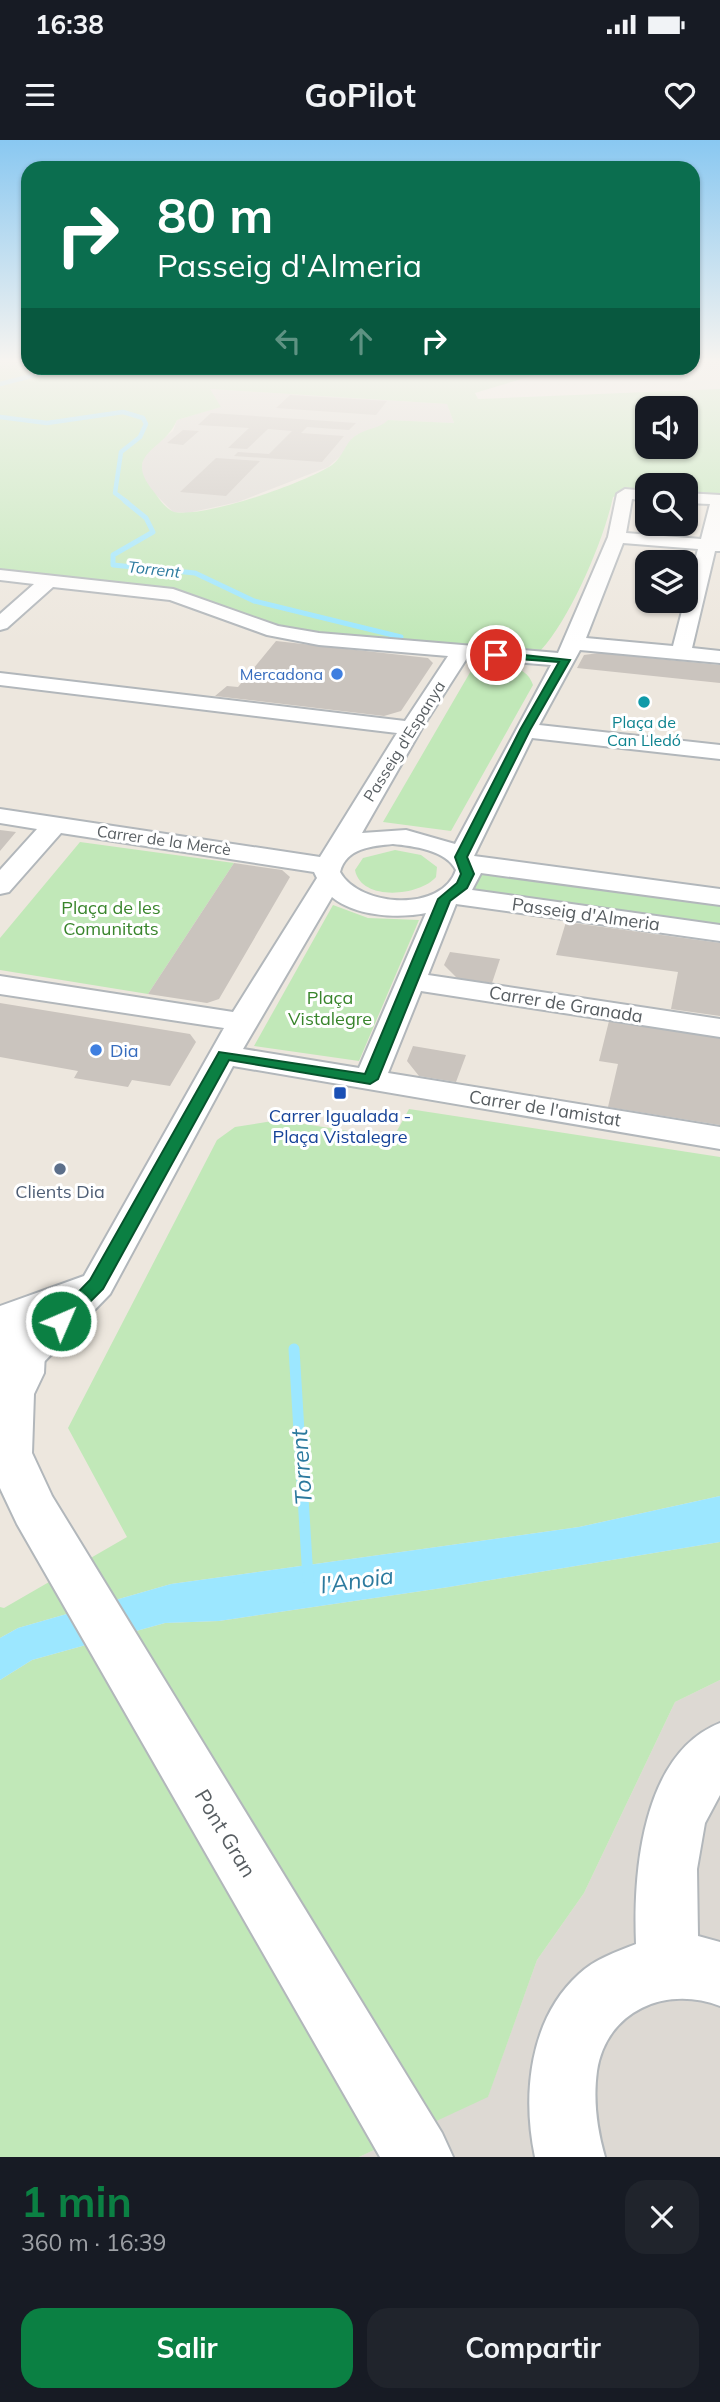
<!DOCTYPE html>
<html lang="es">
<meta charset="utf-8">
<style>
body{margin:0;font-family:Mulish,sans-serif;background:#20242c;color:#f1f3f6;height:100vh;display:flex;flex-direction:column;font-size:26px;white-space:nowrap}
*{box-sizing:border-box;margin:0}
p{font-size:23px;color:#9ea1a6}
.icon{flex:none;width:38px;height:38px;fill:none;stroke:currentColor;stroke-width:2;stroke-linecap:round;stroke-linejoin:round}
.map{position:relative;height:2017px;overflow:hidden}
.side{display:flex;flex-direction:column;background:#171b24;flex:1}
.side>*{flex:none}
.banner{position:absolute;left:21px;top:21px;width:679px;height:214px;border-radius:21px;box-shadow:0 2px 5px #0004;background:#0b6e4f;color:#fff;overflow:hidden}
.controls{position:absolute;left:635px;top:256px;display:grid;gap:14px}
.controls a{display:grid;place-items:center;width:63px;height:63px;border-radius:14px;background:#171b24;box-shadow:0 2px 5px #0004;font-size:35px}
.pin{position:absolute;display:grid;place-items:center;width:60px;height:60px;color:#fff;margin:-30px;border:4px solid #fff;border-radius:50%;box-shadow:0 2px 7px #0007}
.me{position:absolute;width:77px;margin:-38px;rotate:45deg;stroke-linejoin:round;filter:drop-shadow(0 0 5px #0008)}
.turn{display:flex;align-items:center;gap:24px;height:147px;padding:0 21px;font-size:32px}
.turn .icon{width:91px;height:91px;stroke-width:2.5}
.turn b{display:block;font-size:49px;line-height:60px}
.lanes{display:flex;align-items:center;height:66px;padding:0 21px;background:#0003;justify-content:center;gap:35px;direction:ltr}
.lanes .off{opacity:.35}
.round{display:grid;place-items:center;flex:none;width:74px;height:74px;border-radius:21px;background:#20242c}
.head{display:flex;align-items:center;justify-content:space-between;height:119px;padding:0 21px}
h1{font-size:42px;font-weight:700;line-height:52px;color:#0b8043}
.primary-button{display:flex;gap:14px;margin-top:auto;padding:14px 21px}
.primary-button a{flex:1;height:80px;border-radius:21px;background:#0b8043;color:#fff;font-size:28px;font-weight:700;line-height:80px;text-align:center}
.primary-button a+a{background:#20242c;color:#f1f3f6}
.status{display:flex;justify-content:space-between;align-items:center;height:49px;padding:0 35px;background:#171b24;direction:ltr}
.status svg{height:19px;fill:currentColor}
header{display:flex;justify-content:space-between;align-items:center;height:91px;padding:0 21px;background:#171b24;font-size:32px;font-weight:700}
.map>svg:first-child{display:block}
.industrial{fill:#ddd9d3}
.green{fill:#c1e8b8;fill-rule:evenodd}
.water{fill:#9ce7ff}
.lines{fill:none;stroke-linecap:round;stroke-linejoin:round}
.stream-far2{stroke:#9ce7ff;stroke-width:4.5}
.stream-far1{stroke:#9ce7ff;stroke-width:5}
.stream{stroke:#9ce7ff;stroke-width:11}
.building{fill:#cac4be}
.minor-casing{stroke:#b2b7bb;stroke-width:4}
.tertiary-casing{stroke:#b2b7bb;stroke-width:4}
.minor{fill:#fff;fill-rule:evenodd}
.tertiary{fill:#fff;fill-rule:evenodd}
.route{fill:#0b8043;stroke:#07532c;stroke-width:2}
.shop-dot{fill:#3f7fe0;stroke:#fff;stroke-width:2.5}
.culture-dot{fill:#0f9aa8;stroke:#fff;stroke-width:2.5}
.transit-dot{fill:#1a4fb4;stroke:#fff;stroke-width:2.5}
.service-dot{fill:#5c6f8a;stroke:#fff;stroke-width:2.5}
.labels{text-anchor:middle;dominant-baseline:central;stroke-width:6;stroke-linejoin:round;paint-order:stroke}
.far-water-label{font-size:16px;font-style:italic;fill:#2c7a9e;stroke:#fff}
.far-shop-label{font-size:16px;fill:#366cbe;stroke:#fff;text-anchor:end}
.far-culture-label{font-size:16px;fill:#0d838f;stroke:#fff}
.far-street-label{font-size:16px;fill:#585e62;stroke:#fff}
.park-label{font-size:18px;fill:#39852c;stroke:#fff}
.street-label{font-size:18px;fill:#585e62;stroke:#fff}
.shop-label{font-size:18px;fill:#366cbe;stroke:#fff;text-anchor:start}
.transit-label{font-size:18px;fill:#164399;stroke:#fff}
.service-label{font-size:18px;fill:#4e5e75;stroke:#fff}
.near-street-label{font-size:21px;fill:#585e62;stroke:#fff}
.near-water-label{font-size:23px;font-style:italic;fill:#2c7a9e;stroke:#fff}
</style>
<div class="status"><b>16:38</b><svg viewBox="0 0 49 12"><path d="M0 12V9h3v3zM5 12V6h3v6zM10 12V3h3v9zM15 12V0h3v12zM26 1h20v11H26zM47 4h2v5h-2z"/></svg></div>
<header><svg class="icon" aria-label="menu" viewBox="0 0 24 24"><path d="M4 6h16M4 12h16M4 18h16"/></svg>GoPilot<svg class="icon" aria-label="heart" viewBox="0 0 24 24"><path d="M12 20l-8-8c-3-5 5-10 8-4 3-6 11-1 8 4z"/></svg></header>
<div class="map">
<svg width="720" height="2017" viewBox="0 0 720 2017">
<rect width="100%" height="100%" fill="#ede7de"/>
<path class="industrial" d="M209,249L447,264L454,283L388,280L382,286L356,295L344,313L328,327L238,362L188,373L173,372L147,346L141,330L143,319L150,308L173,291L177,280L220,267Z
M720,1540V2017H359L488,1956L537,1820L584,1753L675,1562Z"/>
<path class="green" d="M0,220H28V228H558L475,253L478,259L720,249V358L686,355V345H648L647,352H635L613,357C604,400 570,479 541,510L299,493L264,485L182,451L0,432ZM210,249L447,264L454,283L388,280C379,289 366,288 355,296C345,303 343,317 332,325C305,343 205,378 174,372C165,368 160,360 154,352C121,312 165,311 177,280L221,267ZM648,268H686V306H648Z
M485,524C503,524 527,525 533,545L451,691L383,682L472,529Z
M80,702L234,723L148,854L0,830V798Z
M395,710L421,715L437,727L436,737C420,756 361,762 355,730L363,718Z
M481,728L720,762V788L471,753Z
M333,765L368,778L419,780L359,921L254,906Z
M409,969L720,1017V1356L579,1387L171,1444L18,1488L0,1498V1467L4,1468L127,1397L68,1288L217,1000L235,987L279,980L393,998Z
M720,1402V1540L675,1562L584,1753L537,1820L488,1957L359,2017H0V1540L32,1520L165,1483L219,1481L449,1447Z"/>
<path class="water" d="M720,1356V1402L449,1447L219,1481L165,1483L32,1520L0,1540V1498L18,1488L171,1444L579,1387Z"/>
<g class="lines">
<path class="stream-far2" d="M0,244L62,228
M0,277L47,283L123,272L143,278L146,284L140,297L121,312L115,353L127,362"/>
<path class="stream-far1" d="M125,361L146,378L153,392L113,415V425L195,433L254,461L401,497"/>
<path class="stream" d="M294,1209L308,1439"/>
</g>
<path class="building" d="M290,255L387,261L376,275L276,268Z
M211,273L356,283L349,290L307,287L301,293L344,296L322,322L234,316L238,312L269,314L292,291L268,289L247,309L228,308L249,288L198,285Z
M183,290L199,291L183,305L167,303Z
M216,318L260,321L226,356L180,352Z
M276,501L428,518L433,523L401,571L384,576L215,556L227,546L238,547Z
M599,513L720,525V543L577,528L584,515Z
M0,690L16,692L0,711Z
M234,723L282,730L290,737L219,859L207,863L148,854Z
M566,782L720,803V876L671,869L678,832L556,815Z
M450,812L500,819L492,843L457,838L444,825Z
M0,863L190,894L196,902L170,946L132,940L128,947L74,938L78,931L0,917Z
M609,881L720,898V985L608,967L618,924L599,921Z
M413,906L466,915L456,942L419,936L407,921Z"/>
<g class="lines">
<defs>
<path id="minor" d="M625,349L648,351V361L632,359L626,393L701,399L710,364L686,363V353L720,355V411H715L692,508L720,511V523L580,510L539,585L720,605V619L532,598L474,716L720,749V765L481,733L472,750L720,785V801L456,764L428,835L720,879V897L421,851L388,933L720,987V1009L233,926L110,1154L39,1227L25,1232L11,1227L6,1217L11,1207L36,1182L0,1195V1166L84,1136L224,888L0,854V836L233,872L317,738L314,732L61,693L9,752L0,754V730L37,689L0,683V669L320,717L397,593L0,545V533L405,581L448,516L319,505L267,495L170,460L53,447L7,488L0,490V474L34,444L0,440V430L173,449L278,486L319,493L558,513L608,397L617,354ZM623,403L698,409L673,506L586,498ZM467,518L551,525L455,704L406,690L362,693L422,588ZM393,704C413,706 446,710 456,730C442,773 359,767 340,732C346,708 372,706 393,704ZM332,757C355,776 397,779 426,773L359,928L243,909Z"/>
<path id="tertiary" d="M0,1168L27,1180L45,1212L44,1233L34,1254L32,1313L52,1356L442,1993L453,2017H380L17,1384L0,1348Z
M720,1583V1655L705,1683L697,1729L698,1796L720,1802V1866C666,1845 606,1871 597,1931C593,1961 597,1989 605,2017H535C522,1956 529,1879 579,1834C595,1819 616,1812 636,1804C633,1732 642,1614 720,1583Z"/>
</defs>
<use href="#minor" class="minor-casing"/>
<use href="#tertiary" class="tertiary-casing"/>
<use href="#minor" class="minor"/>
<use href="#tertiary" class="tertiary"/>
</g>
<linearGradient id="sky" x2="0" y2="1"><stop stop-color="#89c8f1"/><stop offset="0.44" stop-color="#f7f4f0"/><stop offset="1" stop-color="#f7f4f0" stop-opacity="0"/></linearGradient>
<rect width="720" height="502" fill="url(#sky)"/>
<path class="route" d="M496,512L570,520L530,590L467,717L474,734L467,748L450,761L378,939L370,944L229,920L103,1149L67,1185H55L52,1181L55,1176L90,1140L219,912L365,934L438,759L457,743L461,734L455,717L520,590L559,522L492,517Z"/>
<g class="shop-dot">
<circle cx="337" cy="534" r="7"/>
<circle cx="96" cy="910" r="7"/>
</g>
<circle class="culture-dot" cx="644" cy="562" r="7"/>
<rect class="transit-dot" x="333" y="946" width="14" height="14" rx="3.5"/>
<circle class="service-dot" cx="60" cy="1029" r="7"/>
<g class="labels">
<g class="far-water-label">
<text transform="translate(154 429) rotate(6)">Torrent</text>
</g>
<g class="far-shop-label">
<text x="323" y="534">Mercadona</text>
</g>
<g class="far-culture-label">
<text x="644" y="582">Plaça de<tspan x="644" dy="18">Can Lledó</tspan></text>
</g>
<g class="far-street-label">
<text transform="translate(404 601) rotate(-58)">Passeig d'Espanya</text>
<text transform="translate(164 700) rotate(8)">Carrer de la Mercè</text>
</g>
<g class="park-label">
<text x="111" y="767">Plaça de les<tspan x="111" dy="21">Comunitats</tspan></text>
<text x="330" y="857">Plaça<tspan x="330" dy="21">Vistalegre</tspan></text>
</g>
<g class="street-label">
<text transform="translate(586 774) rotate(8)">Passeig d'Almeria</text>
<text transform="translate(566 864) rotate(9)">Carrer de Granada</text>
<text transform="translate(545 968) rotate(9)">Carrer de l'amistat</text>
</g>
<g class="shop-label">
<text x="110" y="910">Dia</text>
</g>
<g class="transit-label">
<text x="340" y="975">Carrer Igualada -<tspan x="340" dy="21">Plaça Vistalegre</tspan></text>
</g>
<g class="service-label">
<text x="60" y="1051">Clients Dia</text>
</g>
<g class="near-street-label">
<text transform="translate(226 1693) rotate(59)">Pont Gran</text>
</g>
<g class="near-water-label">
<text transform="translate(301 1327) rotate(-94)">Torrent</text>
<text transform="translate(357 1440) rotate(-8)">l'Anoia</text>
</g>
</g>
</svg>
<div class="controls">
<a><svg class="icon" aria-label="sound" viewBox="0 0 24 24"><path d="M4 9h4l5-4v14l-5-4H4zM17 9q2 3 0 6"/></svg></a>
<a><svg class="icon" aria-label="search" viewBox="0 0 24 24"><circle cx="10" cy="10" r="6"/><path d="M15 15l6 6"/></svg></a>
<a><svg class="icon" aria-label="layers" viewBox="0 0 24 24"><path d="M12 4l9 5-9 5-9-5zM3 14l9 5 9-5"/></svg></a>
</div>
<div class="pin" style="left:496px;top:515px;background:#d93025"><svg class="icon" aria-label="arrive" viewBox="0 0 24 24"><path d="M6 21V4h12l-3 4 3 4H6"/></svg></div>
<svg class="me" style="left:61px;top:1181px" viewBox="-20 -20 40 40"><circle r="17" fill="#0b8043" stroke="#fff" stroke-width="3"/><path d="M0-11L8 9 0 5-8 9z" fill="#fff"/></svg>
<div class="banner">
<div class="turn"><svg class="icon" aria-label="right" viewBox="0 0 24 24"><path d="M7 20v-9h11M14 6l5 5-5 5"/></svg><div><b>80 m</b>Passeig d'Almeria</div></div>
<div class="lanes"><svg class="icon off" aria-label="left" viewBox="0 0 24 24"><path d="M17 20v-9H6M10 6l-5 5 5 5"/></svg><svg class="icon off" aria-label="ahead" viewBox="0 0 24 24"><path d="M12 20V5M6 11l6-6 6 6"/></svg><svg class="icon" aria-label="right" viewBox="0 0 24 24"><path d="M7 20v-9h11M14 6l5 5-5 5"/></svg></div>
</div>
</div>
<section class="side">
<div class="head"><div><h1>1 min</h1><p>360 m · 16:39</p></div><a class="round"><svg class="icon" aria-label="close" viewBox="0 0 24 24"><path d="M6 6l12 12M18 6L6 18"/></svg></a></div>
<div class="primary-button"><a>Salir</a><a>Compartir</a></div>
</section>
